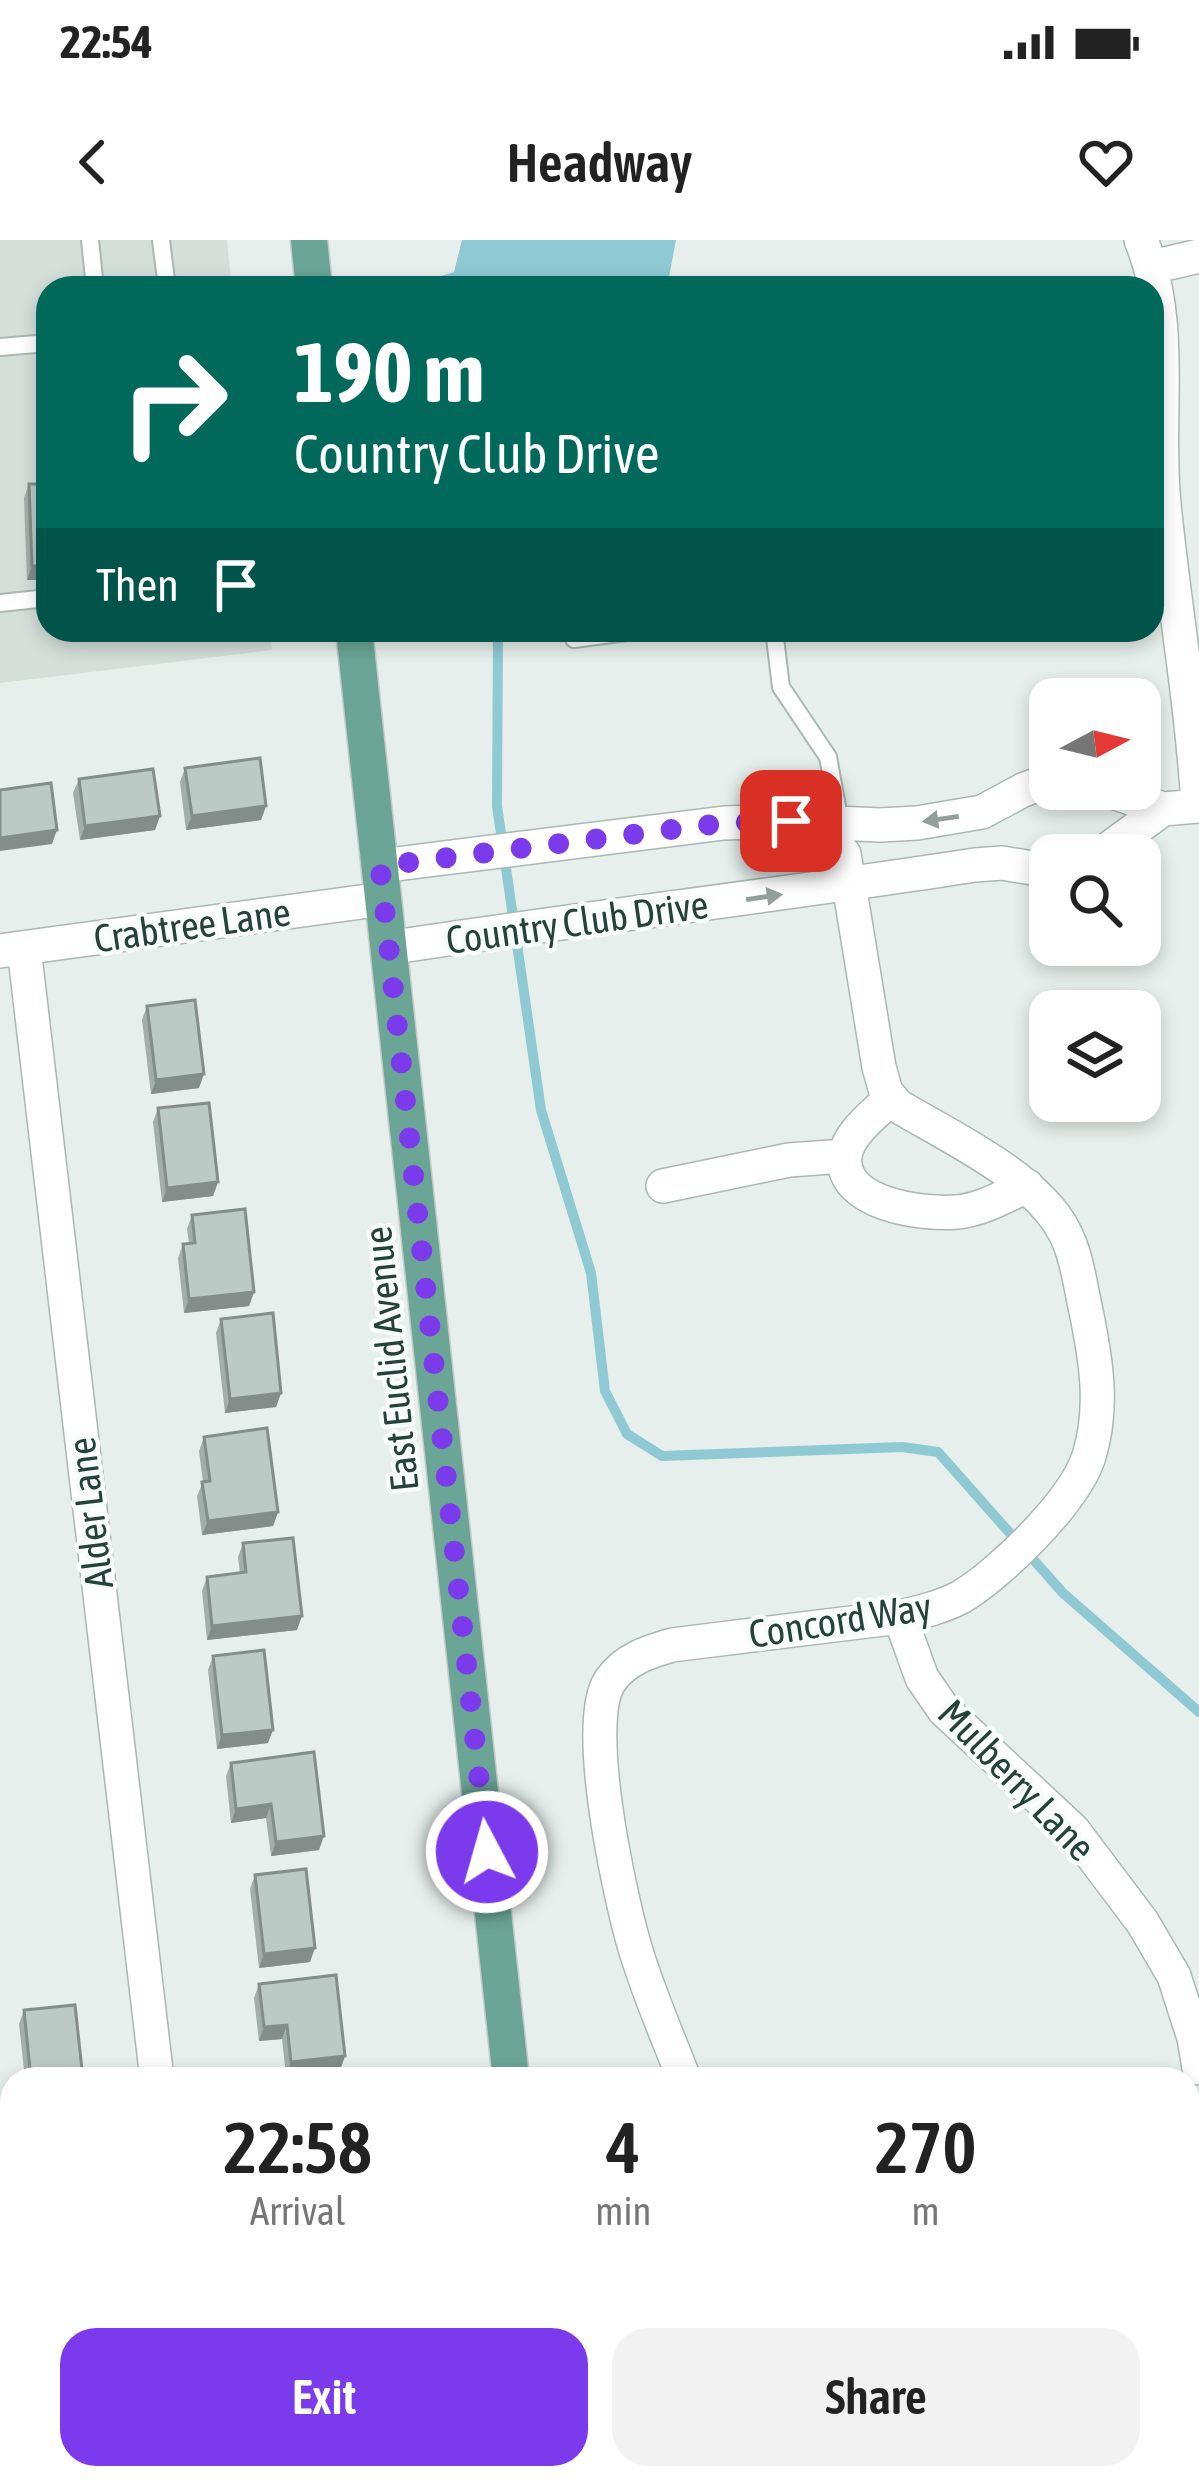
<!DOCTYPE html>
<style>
body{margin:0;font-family:"Asap Condensed",sans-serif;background:#f2f2f2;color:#222;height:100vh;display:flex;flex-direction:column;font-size:45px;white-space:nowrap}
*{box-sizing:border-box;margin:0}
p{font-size:39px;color:#767676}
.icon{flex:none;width:66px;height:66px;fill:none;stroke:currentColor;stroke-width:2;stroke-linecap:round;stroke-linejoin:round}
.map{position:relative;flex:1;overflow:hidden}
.details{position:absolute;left:0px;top:1827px;width:1200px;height:423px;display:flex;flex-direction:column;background:#fff;border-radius:36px 36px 0 0;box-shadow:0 6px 18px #0003}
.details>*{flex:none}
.hud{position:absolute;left:36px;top:36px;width:1128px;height:366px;border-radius:36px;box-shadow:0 6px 18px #0003;background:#00695c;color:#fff;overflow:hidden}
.needle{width:78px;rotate:83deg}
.controls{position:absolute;left:1029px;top:438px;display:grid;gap:24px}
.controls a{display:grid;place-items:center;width:132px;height:132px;border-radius:24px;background:#fff;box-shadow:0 6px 18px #0003;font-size:60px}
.pin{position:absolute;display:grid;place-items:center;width:102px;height:102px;color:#fff;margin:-51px;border-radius:24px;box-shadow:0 6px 18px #0006}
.me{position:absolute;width:132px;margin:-66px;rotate:354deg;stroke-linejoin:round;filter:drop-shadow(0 0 9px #0008)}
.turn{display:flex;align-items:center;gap:42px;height:252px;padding:0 60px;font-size:54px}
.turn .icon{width:156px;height:156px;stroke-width:2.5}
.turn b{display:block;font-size:84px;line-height:102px}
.then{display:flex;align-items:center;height:114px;padding:0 60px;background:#0003;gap:24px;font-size:45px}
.eta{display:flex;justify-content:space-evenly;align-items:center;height:204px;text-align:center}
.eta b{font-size:72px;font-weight:600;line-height:84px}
.cta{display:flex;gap:24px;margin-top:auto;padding:24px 60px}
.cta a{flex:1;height:138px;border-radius:36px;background:#7c3aed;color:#fff;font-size:48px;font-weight:600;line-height:138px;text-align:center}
.cta a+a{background:#f2f2f2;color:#222}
.status{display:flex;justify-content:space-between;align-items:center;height:84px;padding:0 60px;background:#fff;direction:ltr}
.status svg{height:33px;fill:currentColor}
header{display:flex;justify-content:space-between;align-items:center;height:156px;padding:0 60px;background:#fff;font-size:54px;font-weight:600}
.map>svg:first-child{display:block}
.built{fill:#d4dfda}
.water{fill:#8ec9d4}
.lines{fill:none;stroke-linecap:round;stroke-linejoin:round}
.stream{stroke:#8ec9d4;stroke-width:10}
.service-casing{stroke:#a8b8b2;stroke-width:20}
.minor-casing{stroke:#a8b8b2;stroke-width:36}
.primary-casing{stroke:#c2cac8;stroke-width:39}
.service{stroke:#fff;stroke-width:16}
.minor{stroke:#fff;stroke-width:33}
.primary{stroke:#6aa596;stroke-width:36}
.wall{fill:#a1aea9}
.shaded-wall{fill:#838d89}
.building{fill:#bbcac4;stroke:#838d89;stroke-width:3}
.oneway{fill:#92a09c}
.route{stroke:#7c3aed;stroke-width:21;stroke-dasharray:0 37.8}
.labels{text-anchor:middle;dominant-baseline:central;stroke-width:9;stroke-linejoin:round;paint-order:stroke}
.street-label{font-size:39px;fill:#24423a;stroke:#f7fbf9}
</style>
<div class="status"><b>22:54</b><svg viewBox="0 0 49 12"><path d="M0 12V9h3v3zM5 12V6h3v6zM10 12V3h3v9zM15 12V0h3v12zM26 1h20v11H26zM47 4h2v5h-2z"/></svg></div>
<header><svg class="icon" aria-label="back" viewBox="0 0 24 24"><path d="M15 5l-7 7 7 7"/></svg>Headway<svg class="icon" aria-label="heart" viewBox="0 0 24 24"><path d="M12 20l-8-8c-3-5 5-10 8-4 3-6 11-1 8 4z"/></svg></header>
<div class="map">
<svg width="1199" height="2248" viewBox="0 0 1199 2248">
<rect width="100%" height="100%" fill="#e6efeb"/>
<path class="built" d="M0,0H227L232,48H48V390H270L272,410L0,443Z"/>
<path class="water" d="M462,0H676L667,48H440L438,37L454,32Z"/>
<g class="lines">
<path class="stream" d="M498,390L497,566L541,870L591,1033L605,1151L627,1194L662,1216L902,1207L938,1212L1063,1353L1199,1472"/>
<defs>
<path id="service" d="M90,0L95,48
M161,0L167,48
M0,107L48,103
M0,363L48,358
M774,390L781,447L828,517L840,583
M574,399L641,390"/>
<path id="minor" d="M1141,0C1176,84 1155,176 1164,264C1174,365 1192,464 1198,566
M1152,27L1199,16
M1104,549L1163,569L1199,566
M1100,615L1163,569
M380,626L724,583L792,581L880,585L917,583L982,572L1023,550L1050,540
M24,708L157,1839
M388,708C584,678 780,655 975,625L1002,623L1050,631
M0,711L383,659
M891,858C876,873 848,893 845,916C839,964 922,975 957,972C981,970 1005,956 1027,946
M663,946L789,920L845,916
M900,1377L922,1438L944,1470L1073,1590L1143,1683L1174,1736L1194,1798L1199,1828
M684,1839C667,1794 646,1748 633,1701C619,1651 582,1482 610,1441C625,1419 648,1412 672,1405L900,1377C921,1372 942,1367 961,1357C1001,1333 1075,1261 1089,1216C1104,1167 1096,1120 1086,1071C1080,1045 1077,1015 1064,991C1036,937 950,897 898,866L886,852L879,827L844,614
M0,1951L12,1950
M1188,2049L1199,2034
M206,2238L207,2248"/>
<path id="primary" d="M309,0L314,48
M354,390L511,1839
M557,2238L558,2248"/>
</defs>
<use href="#service" class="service-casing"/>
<use href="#minor" class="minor-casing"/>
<use href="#primary" class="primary-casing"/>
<use href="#service" class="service"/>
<use href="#minor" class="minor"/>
<use href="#primary" class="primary"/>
</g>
<path class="wall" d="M29,244L48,340H27L24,258Z
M185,528L266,566L261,580L186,590L180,542Z
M79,539L160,576L155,590L80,600L73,553Z
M147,766L199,848L151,854L142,780Z
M158,868L218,942L213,956L162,962L153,882Z
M192,975L254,1052L249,1066L184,1073L178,1018L183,1004L189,1003L187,989Z
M221,1079L281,1153L276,1167L225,1173L216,1093Z
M204,1197L278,1272L273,1286L202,1295L197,1256L203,1242L199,1211Z
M243,1303L297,1390L207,1400L202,1351L207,1337L240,1333L238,1317Z
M213,1416L268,1503L217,1509L208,1430Z
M231,1523L319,1610L271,1616L266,1578L231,1583L226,1536Z
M255,1635L310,1722L259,1728L250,1649Z
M259,1744L345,1816L340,1830L286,1836L282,1799L259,1801L254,1758Z
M24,1770L83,1839H25L19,1784Z
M72,2238H130L131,2248H73Z
M321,2238H379L380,2248H322Z"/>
<path class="shaded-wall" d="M32,326H48V340H27Z
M266,566L261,580L186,590L192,576Z
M160,576L155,590L80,600L85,586Z
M57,590L52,604L0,611V598Z
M204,834L199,848L151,854L156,840Z
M218,942L213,956L162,962L167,948Z
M254,1052L249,1066L184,1073L189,1059Z
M281,1153L276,1167L225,1173L230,1159Z
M278,1272L273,1286L202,1295L208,1281Z
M302,1376L297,1390L207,1400L212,1386Z
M273,1490L268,1503L217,1509L222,1495Z
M271,1564L266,1578L231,1583L236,1569Z
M324,1596L319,1610L271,1616L276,1602Z
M315,1708L310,1722L259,1728L264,1714Z
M287,1785L282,1799L259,1801L264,1787Z
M345,1816L340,1830L286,1836L291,1822Z"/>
<path class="building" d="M29,244H48V326H32Z
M260,518L266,566L192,576L185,528Z
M153,529L160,576L85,586L79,539Z
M51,543L57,590L0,598V550Z
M195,760L204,834L156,840L147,766Z
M209,863L218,942L167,948L158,868Z
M245,969L254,1052L189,1059L183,1004L195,1003L192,975Z
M273,1073L281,1153L230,1159L221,1079Z
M267,1188L278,1272L208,1281L202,1242L210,1241L204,1197Z
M293,1298L302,1376L212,1386L207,1337L246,1332L243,1303Z
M264,1410L273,1490L222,1495L213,1416Z
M314,1512L324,1596L276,1602L271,1564L236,1569L231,1523Z
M306,1629L315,1708L264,1714L255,1635Z
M336,1735L345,1816L291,1822L287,1785L264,1787L259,1744Z
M75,1765L83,1839H31L24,1770Z
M79,2238H130L131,2248H80Z
M328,2238H379L380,2248H329Z"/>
<defs><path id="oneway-solid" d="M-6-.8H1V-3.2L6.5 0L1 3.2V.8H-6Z" transform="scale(3)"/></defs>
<g class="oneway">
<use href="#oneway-solid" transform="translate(941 579) rotate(172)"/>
<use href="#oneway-solid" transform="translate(764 657) rotate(-8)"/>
</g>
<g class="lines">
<path class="route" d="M487,1612L380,626L724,583L791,581"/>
</g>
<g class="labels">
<g class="street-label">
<text transform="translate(577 682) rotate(-8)">Country Club Drive</text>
<text transform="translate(192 685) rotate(-8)">Crabtree Lane</text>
<text transform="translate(391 1119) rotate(-96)">East Euclid Avenue</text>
<text transform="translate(90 1273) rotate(-97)">Alder Lane</text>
<text transform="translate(840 1380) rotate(-9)">Concord Way</text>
<text transform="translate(1017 1540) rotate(46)">Mulberry Lane</text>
</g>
</g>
</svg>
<div class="controls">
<a><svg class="needle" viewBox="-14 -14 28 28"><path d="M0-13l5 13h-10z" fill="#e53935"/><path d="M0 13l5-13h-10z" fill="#767676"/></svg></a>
<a><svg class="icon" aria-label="search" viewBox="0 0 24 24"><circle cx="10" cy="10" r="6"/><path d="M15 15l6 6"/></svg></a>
<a><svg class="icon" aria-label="layers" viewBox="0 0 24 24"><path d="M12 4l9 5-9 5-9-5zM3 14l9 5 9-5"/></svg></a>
</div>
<div class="pin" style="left:791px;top:581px;background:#d93025"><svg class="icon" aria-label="arrive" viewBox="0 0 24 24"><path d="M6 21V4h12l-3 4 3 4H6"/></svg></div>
<svg class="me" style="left:487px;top:1612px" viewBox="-20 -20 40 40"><circle r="17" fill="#7c3aed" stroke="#fff" stroke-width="3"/><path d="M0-11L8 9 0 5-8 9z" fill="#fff"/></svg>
<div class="hud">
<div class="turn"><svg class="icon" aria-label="right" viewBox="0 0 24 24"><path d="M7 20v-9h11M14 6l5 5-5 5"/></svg><div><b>190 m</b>Country Club Drive</div></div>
<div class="then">Then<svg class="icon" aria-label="arrive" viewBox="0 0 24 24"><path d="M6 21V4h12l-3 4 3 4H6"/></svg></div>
</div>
<section class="details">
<div class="eta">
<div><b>22:58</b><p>Arrival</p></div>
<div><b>4</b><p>min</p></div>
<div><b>270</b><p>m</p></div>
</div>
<div class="cta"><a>Exit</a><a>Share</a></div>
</section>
</div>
